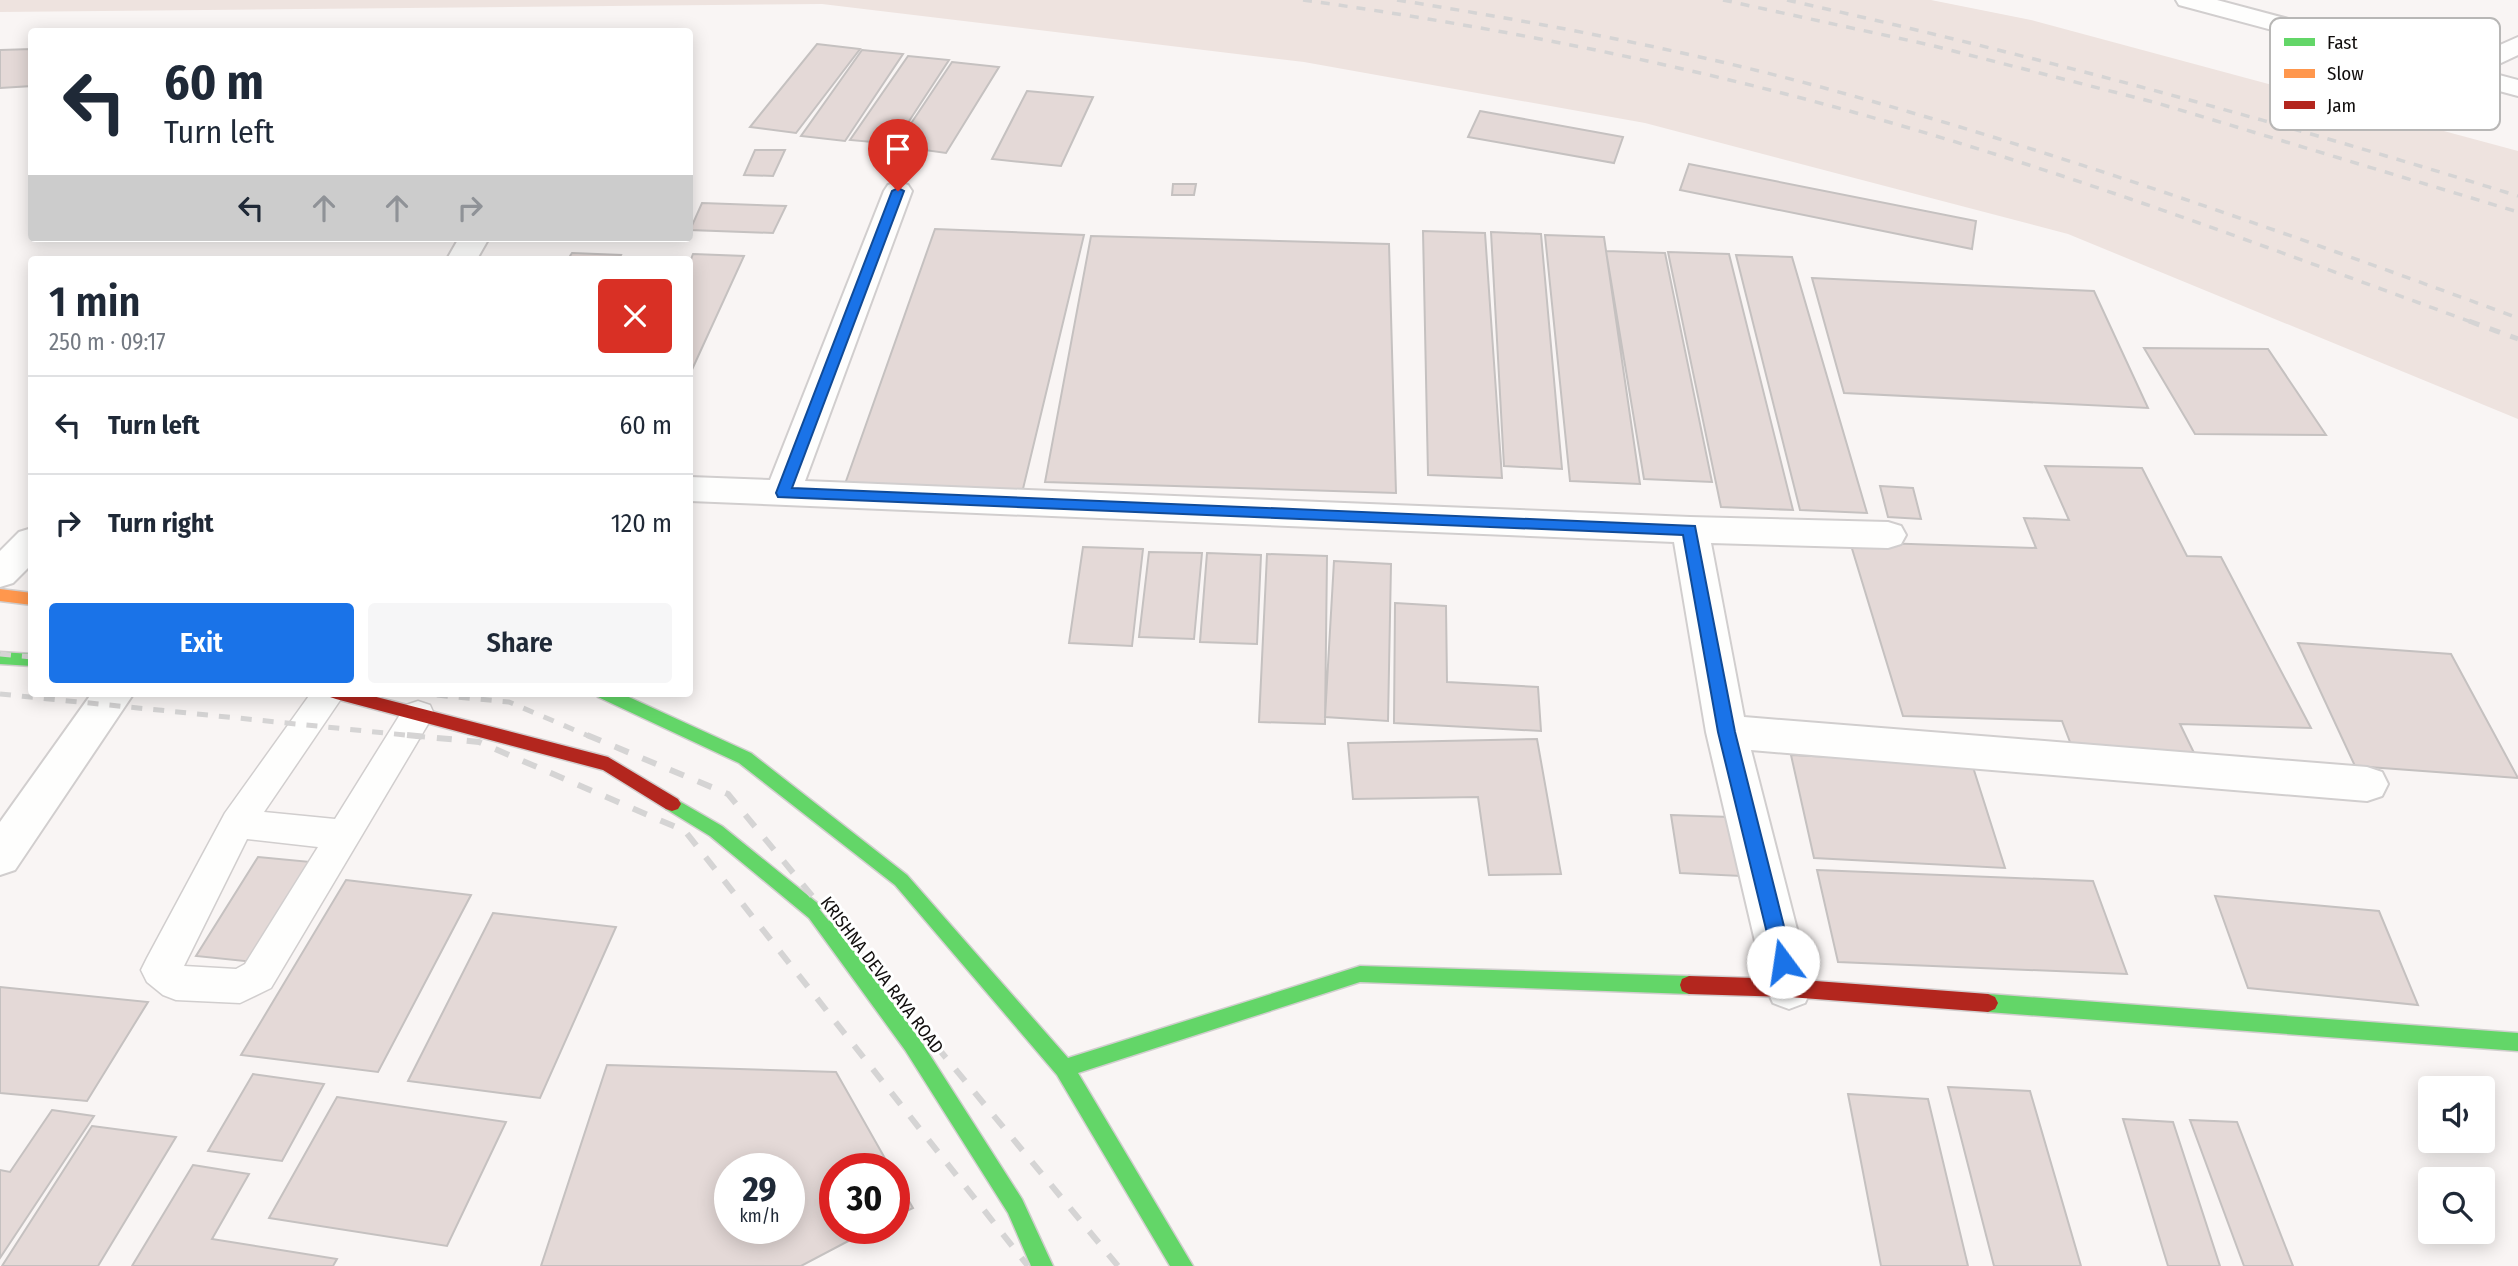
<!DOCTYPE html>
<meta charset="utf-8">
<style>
body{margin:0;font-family:"Fira Sans Condensed",sans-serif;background:#f6f6f7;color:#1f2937;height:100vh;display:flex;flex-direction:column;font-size:26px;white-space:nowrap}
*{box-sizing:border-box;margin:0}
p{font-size:23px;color:#747a83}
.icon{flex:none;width:38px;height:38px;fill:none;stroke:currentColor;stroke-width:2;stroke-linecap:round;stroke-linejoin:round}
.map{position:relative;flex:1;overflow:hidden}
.drawer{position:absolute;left:28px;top:256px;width:665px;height:441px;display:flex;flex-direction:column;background:#fff;border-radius:7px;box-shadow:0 4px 18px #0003}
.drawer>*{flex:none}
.guide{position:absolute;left:28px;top:28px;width:665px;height:214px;border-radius:7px;box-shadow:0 4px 18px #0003;background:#fff;color:#1f2937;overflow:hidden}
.fabs{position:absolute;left:2418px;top:1076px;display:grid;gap:14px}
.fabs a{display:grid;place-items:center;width:77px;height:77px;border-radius:7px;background:#fff;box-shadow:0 4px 18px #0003;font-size:35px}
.speed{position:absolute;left:714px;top:1153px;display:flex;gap:14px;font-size:35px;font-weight:700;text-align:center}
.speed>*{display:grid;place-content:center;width:91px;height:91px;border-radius:50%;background:#fff;box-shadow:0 4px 18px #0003;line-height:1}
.speed small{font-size:18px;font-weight:400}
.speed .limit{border:10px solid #d22;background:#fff;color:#111}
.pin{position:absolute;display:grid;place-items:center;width:60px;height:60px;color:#fff;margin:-72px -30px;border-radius:50% 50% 50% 0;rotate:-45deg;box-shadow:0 0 7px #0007}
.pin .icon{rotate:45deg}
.me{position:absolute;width:77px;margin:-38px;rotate:346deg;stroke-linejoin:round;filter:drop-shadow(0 0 5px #0008)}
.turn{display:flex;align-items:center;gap:24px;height:147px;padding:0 21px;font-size:32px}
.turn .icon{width:91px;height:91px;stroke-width:2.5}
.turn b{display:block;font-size:49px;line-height:60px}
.lanes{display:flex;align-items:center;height:66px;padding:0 21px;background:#0003;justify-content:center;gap:35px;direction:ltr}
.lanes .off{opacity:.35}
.round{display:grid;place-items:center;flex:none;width:74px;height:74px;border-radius:7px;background:#f6f6f7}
.summary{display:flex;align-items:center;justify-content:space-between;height:119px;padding:0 21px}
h1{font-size:42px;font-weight:600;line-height:52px}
.cta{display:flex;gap:14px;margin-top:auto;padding:14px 21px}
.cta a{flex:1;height:80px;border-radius:7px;background:#1a73e8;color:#fff;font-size:28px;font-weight:600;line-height:80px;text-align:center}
.cta a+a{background:#f6f6f7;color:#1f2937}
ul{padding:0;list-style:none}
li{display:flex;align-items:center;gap:21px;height:98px;padding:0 21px;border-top:2px solid #e0e1e3}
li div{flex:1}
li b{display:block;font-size:26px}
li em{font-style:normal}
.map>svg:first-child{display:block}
.built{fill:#eee3df}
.building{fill:#e4d9d7;stroke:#c5c1c0;stroke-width:2;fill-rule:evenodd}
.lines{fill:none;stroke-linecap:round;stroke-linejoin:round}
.lane-casing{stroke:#d1cece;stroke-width:3}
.street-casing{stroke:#d1cece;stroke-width:4}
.fast-casing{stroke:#d1cece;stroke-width:3}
.slow-casing{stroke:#d1cece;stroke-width:3}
.jam-casing{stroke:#d1cece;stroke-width:3}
.lane{fill:#fefefd;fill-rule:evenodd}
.street{fill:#fefefd;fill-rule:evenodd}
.fast{fill:#63d668;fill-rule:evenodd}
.slow{fill:#ff974d;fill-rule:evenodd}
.jam{fill:#b3261e;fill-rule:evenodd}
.rail-far2{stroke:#d5d4d4;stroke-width:3.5;stroke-dasharray:9 9;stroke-linecap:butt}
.rail-far1{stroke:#d5d4d4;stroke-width:5;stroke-dasharray:11 11;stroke-linecap:butt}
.rail{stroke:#d5d4d4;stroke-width:6;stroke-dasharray:15 15;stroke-linecap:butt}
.route{fill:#1a73e8;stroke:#114b97;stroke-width:2}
.labels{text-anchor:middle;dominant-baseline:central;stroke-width:6;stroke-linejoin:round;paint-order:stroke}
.street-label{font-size:18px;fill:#110e0d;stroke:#fff}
.key{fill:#fff;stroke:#b8b7b6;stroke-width:2}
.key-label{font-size:19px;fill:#110e0d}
</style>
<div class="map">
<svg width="2518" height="1266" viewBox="0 0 2518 1266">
<rect width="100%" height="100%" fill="#f9f5f4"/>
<path class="built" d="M0,0H1931L2031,20L2518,151V419L2068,234L1645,123L1304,62L822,4L0,12Z"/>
<path class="building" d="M817,44L860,49L796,133L750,127Z
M32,49V86L0,88V50Z
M862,50L903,54L845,141L801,136Z
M908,56L949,60L894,144L850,140Z
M952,62L999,67L946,153L896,146Z
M1027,91L1093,97L1061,166L992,159Z
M1480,111L1623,137L1614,163L1468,137Z
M755,150H785L773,176L744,175Z
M1689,164L1976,221L1972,249L1680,190Z
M1173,184H1196L1194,195H1172Z
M702,203L786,206L773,233L690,230Z
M935,229L1084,235L1022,493L845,484Z
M1423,231L1485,233L1502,478L1428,475Z
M1491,232L1541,234L1562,469L1504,466Z
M1545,235L1604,237L1640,484L1570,481Z
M1091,236L1389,244L1396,493L1045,482Z
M1606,251L1665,253L1712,482L1644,479Z
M1668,252L1729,254L1793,510L1721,507Z
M572,253L621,255L619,259H568Z
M693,254L744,256L690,374V262Z
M1736,255L1792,257L1867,513L1800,510Z
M1812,278L2094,291L2148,408L1844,393Z
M2144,348L2268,349L2326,435L2195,434Z
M2045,466L2142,468L2187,556L2221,557L2311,728L2180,724L2197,759L2075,755L2062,721L1903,716L1850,542L2036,548L2024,518L2069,520Z
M1880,486L1913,488L1921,519L1888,517Z
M1083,547L1143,549L1132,646L1069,643Z
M1149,552L1202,553L1194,639L1139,637Z
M1207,553L1261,555L1257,644L1200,642Z
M1267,554L1327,556L1325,724L1259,722Z
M1334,561L1391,564L1388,721L1325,717Z
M1395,603L1446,606L1447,682L1538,687L1541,731L1394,723Z
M2298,643L2451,654L2518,778L2355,766Z
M1537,739L1561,874L1489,875L1478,797L1353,799L1348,743Z
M1791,755L1972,764L2005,868L1814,858Z
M1671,815L1730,817L1741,876L1680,873Z
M258,857L311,862L254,962L196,956Z
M1817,870L2093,881L2127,974L1838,962Z
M346,880L471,895L378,1072L241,1055Z
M2215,896L2379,911L2418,1005L2248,988Z
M493,913L616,927L540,1098L408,1081Z
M0,987L148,1002L87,1101L0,1093Z
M607,1065L836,1072L891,1169H835V1228H873L801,1266H541ZM730,1169H789V1228H730Z
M253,1074L324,1084L282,1161L208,1151Z
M1948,1087L2030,1091L2081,1266H1994Z
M1848,1094L1928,1099L1968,1266H1881Z
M337,1097L506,1122L447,1246L269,1218Z
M52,1110L94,1116L0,1258V1170L10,1172Z
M2123,1119L2173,1122L2220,1266H2168Z
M2190,1120L2237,1122L2293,1266H2244Z
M92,1126L176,1137L98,1266H2Z
M193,1165L249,1174L212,1239L337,1259L333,1266H132Z
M894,1175L913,1208L894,1217Z"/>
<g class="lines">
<defs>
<path id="lane" d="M311,693H345L264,812L335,819L406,705L418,701L430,705L434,714L271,988L240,1003L176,1000L163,995L147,982L141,970L147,958L225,813ZM247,839L318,847L245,964L236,969L184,966Z"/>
<path id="street" d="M2176,0H2217L2457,64L2518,37V55L2484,71L2518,80V96L2179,5Z
M898,182L908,185L912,191L805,481L1690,517L1888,522L1901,526L1906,535L1901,544L1888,548L1711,543L1744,717L2367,767L2382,772L2388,784L2382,796L2367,801L1751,750L1812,988L1805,1003L1789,1009L1773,1003L1766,988L1706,732L1674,542L690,501V477L770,480L884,191L888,185Z
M459,238H489L477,259H447Z
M32,528V564L13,583L0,587V551L19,532Z
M92,693H134L15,870L0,875V822Z"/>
<path id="fast" d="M0,652L32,654V666L0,664Z
M596,693H620L751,753L907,875L1068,1058L1360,966L1689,976L1696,979L1698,985L1696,991L1689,994L1360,982L1078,1073L1193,1266H1170L1057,1075L895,885L739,763L598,697Z
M672,797L722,826L821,906L919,1038L1022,1199L1053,1266H1031L1008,1213L905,1050L809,918L710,836L666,809L663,804L666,799Z
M1988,994L2518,1033V1051L1988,1012L1981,1009L1978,1003L1981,997Z"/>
<path id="slow" d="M0,589L32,593V605L0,601Z"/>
<path id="jam" d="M328,693H361L608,757L678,799L681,804L678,809L672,811L666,809L603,770L336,699L330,697Z
M1689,976L1789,979L1988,994L1995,997L1998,1003L1995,1009L1988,1012L1789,997L1689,994L1682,991L1680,985L1682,979Z"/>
</defs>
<use href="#lane" class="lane-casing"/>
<use href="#street" class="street-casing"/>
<use href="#fast" class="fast-casing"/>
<use href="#slow" class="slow-casing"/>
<use href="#jam" class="jam-casing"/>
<use href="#lane" class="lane"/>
<use href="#street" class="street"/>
<use href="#fast" class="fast"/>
<use href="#slow" class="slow"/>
<use href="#jam" class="jam"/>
<path class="rail-far2" d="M1303,0C1491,26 1678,63 1860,114C2069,172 2271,249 2474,323
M1397,0C1542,23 1686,50 1828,89C2062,153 2290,234 2518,318
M1723,0L1930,45L2157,103L2518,212
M1787,0C2033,55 2277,121 2518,196"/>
<path class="rail-far1" d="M2469,321L2518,339
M0,654L32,657
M415,693L509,702L591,737
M0,694L425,737"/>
<path class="rail" d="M407,735L479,742L685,831L1028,1266
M587,735L728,794L1118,1266"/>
</g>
<path class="route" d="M898,188L904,191L792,488L1695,526L1735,732L1793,962L1790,968L1783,971L1777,968L1774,962L1718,732L1683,535L778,497L776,493L892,191Z"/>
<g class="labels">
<g class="street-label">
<text transform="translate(882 975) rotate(53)">KRISHNA DEVA RAYA ROAD</text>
</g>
</g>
<rect x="2270" y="18" width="230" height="112" rx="10" class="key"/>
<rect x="2284" y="38" width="31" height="8" fill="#63d668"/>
<rect x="2284" y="69" width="31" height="9" fill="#ff974d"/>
<rect x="2284" y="101" width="31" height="8" fill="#b3261e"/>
<g class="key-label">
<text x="2327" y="49">Fast</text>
<text x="2327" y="80">Slow</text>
<text x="2327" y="112">Jam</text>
</g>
</svg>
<div class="fabs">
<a><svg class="icon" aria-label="sound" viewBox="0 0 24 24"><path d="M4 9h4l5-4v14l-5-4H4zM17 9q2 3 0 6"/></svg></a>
<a><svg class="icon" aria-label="search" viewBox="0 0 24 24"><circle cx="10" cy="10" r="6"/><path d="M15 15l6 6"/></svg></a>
</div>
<div class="speed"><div>29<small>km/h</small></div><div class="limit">30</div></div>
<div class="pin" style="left:898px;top:191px;background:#d93025"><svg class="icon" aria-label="arrive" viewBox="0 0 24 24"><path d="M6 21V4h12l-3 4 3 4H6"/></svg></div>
<svg class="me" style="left:1783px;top:962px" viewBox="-20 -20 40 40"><circle r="19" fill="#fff"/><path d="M0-13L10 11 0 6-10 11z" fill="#1a73e8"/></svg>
<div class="guide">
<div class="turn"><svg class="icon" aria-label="left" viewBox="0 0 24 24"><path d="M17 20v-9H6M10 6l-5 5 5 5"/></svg><div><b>60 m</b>Turn left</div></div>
<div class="lanes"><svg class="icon" aria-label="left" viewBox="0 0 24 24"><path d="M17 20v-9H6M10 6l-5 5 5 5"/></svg><svg class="icon off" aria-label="ahead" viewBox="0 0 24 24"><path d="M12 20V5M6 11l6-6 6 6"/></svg><svg class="icon off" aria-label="ahead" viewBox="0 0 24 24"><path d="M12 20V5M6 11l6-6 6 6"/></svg><svg class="icon off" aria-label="right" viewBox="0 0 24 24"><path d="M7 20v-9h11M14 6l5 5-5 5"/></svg></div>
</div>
<section class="drawer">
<div class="summary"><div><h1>1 min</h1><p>250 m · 09:17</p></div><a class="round" style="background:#d93025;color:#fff"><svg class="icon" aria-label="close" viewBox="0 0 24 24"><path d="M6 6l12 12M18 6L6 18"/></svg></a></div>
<ul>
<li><svg class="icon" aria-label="left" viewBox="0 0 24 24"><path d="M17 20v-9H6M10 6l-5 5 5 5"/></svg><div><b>Turn left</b></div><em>60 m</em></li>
<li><svg class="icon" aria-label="right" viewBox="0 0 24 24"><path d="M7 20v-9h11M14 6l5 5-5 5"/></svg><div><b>Turn right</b></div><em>120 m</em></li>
</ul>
<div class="cta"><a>Exit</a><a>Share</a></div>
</section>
</div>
